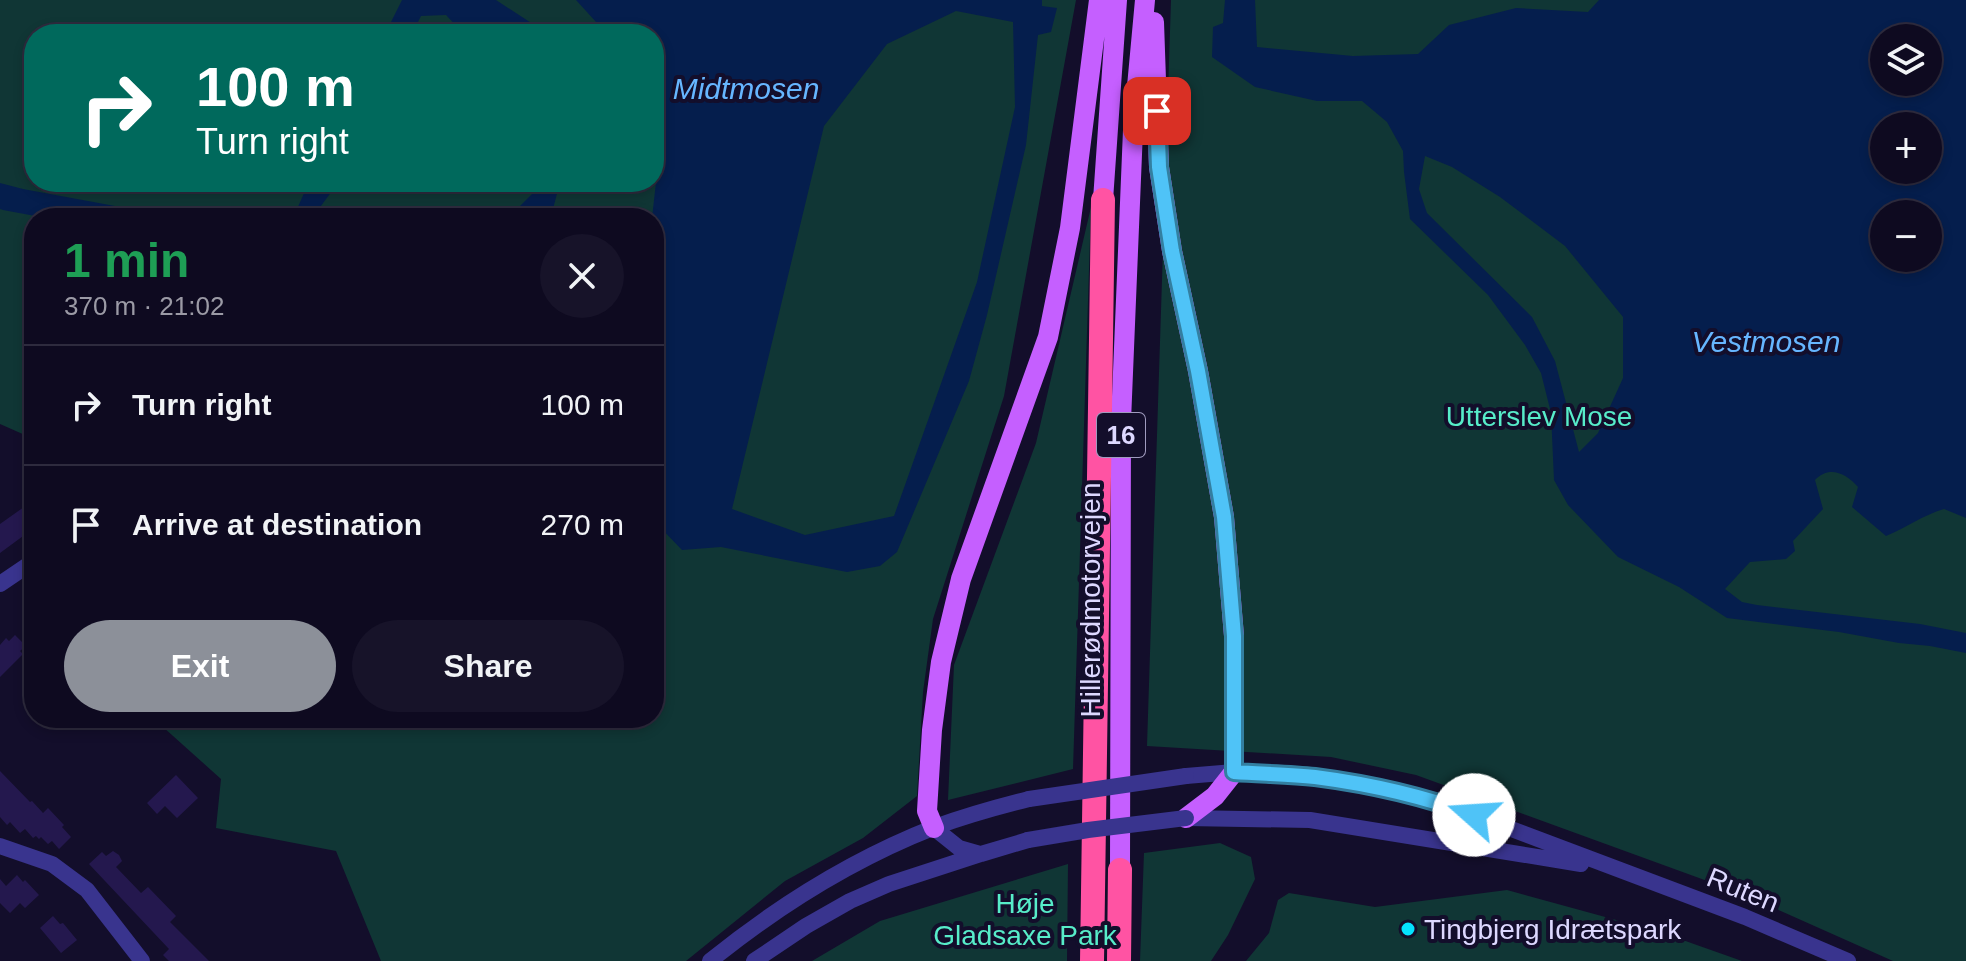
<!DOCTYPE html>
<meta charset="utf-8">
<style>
body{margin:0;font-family:Helvetica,sans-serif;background:#171329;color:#f1f3f6;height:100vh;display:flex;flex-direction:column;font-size:30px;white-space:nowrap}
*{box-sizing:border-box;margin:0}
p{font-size:26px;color:#9b9aa5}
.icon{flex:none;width:44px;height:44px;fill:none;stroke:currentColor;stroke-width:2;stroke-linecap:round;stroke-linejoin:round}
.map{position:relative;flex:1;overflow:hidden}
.details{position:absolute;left:24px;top:208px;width:640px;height:520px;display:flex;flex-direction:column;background:#0e0a20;border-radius:32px;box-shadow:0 4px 12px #0003,0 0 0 2px #2e2b3e}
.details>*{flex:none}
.top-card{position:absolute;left:24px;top:24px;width:640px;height:168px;border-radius:32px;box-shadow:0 4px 12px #0003,0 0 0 2px #2e2b3e;background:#00695c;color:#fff;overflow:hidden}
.tools{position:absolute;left:1870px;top:24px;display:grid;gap:16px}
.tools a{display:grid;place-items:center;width:72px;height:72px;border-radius:50%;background:#0e0a20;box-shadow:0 4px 12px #0003,0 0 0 2px #2e2b3e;font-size:40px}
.pin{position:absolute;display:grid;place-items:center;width:68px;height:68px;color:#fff;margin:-34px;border-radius:16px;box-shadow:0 4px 12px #0006}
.me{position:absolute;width:88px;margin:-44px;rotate:289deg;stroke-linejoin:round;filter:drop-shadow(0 0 6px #0008)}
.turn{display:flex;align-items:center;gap:28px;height:168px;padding:0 40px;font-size:36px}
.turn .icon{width:104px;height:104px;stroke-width:2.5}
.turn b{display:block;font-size:56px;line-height:68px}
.round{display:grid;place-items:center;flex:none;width:84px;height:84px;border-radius:42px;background:#171329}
.head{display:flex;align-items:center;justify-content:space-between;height:136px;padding:0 40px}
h1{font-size:48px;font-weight:800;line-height:60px;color:#1e9e55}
.cta{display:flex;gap:16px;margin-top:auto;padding:16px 40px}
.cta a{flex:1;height:92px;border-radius:48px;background:#8c9099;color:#fff;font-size:32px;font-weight:800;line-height:92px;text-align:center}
.cta a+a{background:#171329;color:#f1f3f6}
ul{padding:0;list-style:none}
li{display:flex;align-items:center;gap:24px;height:120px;padding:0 40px;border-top:2px solid #2e2b3e}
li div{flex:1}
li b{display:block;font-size:30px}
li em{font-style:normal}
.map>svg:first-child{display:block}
.green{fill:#103635;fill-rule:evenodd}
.water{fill:#051e4d;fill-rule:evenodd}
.building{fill:#24184e}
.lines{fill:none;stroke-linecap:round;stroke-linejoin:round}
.minor{stroke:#39348e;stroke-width:16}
.major{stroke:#c55fff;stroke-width:20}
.highway{stroke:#ff53a3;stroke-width:24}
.minor-bridge{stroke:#39348e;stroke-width:16}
.route-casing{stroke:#337fa1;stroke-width:20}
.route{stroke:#4fc3f7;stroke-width:14}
.poi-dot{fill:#04e2ff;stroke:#130e2b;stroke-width:3}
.labels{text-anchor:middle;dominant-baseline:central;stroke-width:8;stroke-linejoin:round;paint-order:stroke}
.shield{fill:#130e2b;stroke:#a09bbf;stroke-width:2}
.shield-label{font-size:26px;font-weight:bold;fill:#ddd8ff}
.park-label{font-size:28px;fill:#57ecc9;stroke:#130e2b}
.street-label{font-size:28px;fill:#ddd8ff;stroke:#130e2b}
.poi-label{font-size:28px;fill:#ddd8ff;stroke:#130e2b;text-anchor:start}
.water-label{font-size:30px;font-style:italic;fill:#66b6ff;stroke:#130e2b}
</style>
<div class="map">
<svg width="1966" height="961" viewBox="0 0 1966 961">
<rect width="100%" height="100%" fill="#130e2b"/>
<path class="green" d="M0,0H1076L1004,396L933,619L923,692L917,796L863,838L785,881L686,961H381L336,851L216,828L221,779L153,718H654V218H34V439L0,424ZM34,34H654V182H34Z
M1171,0H1966V961H1893L1743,894L1416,775L1331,757L1147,746ZM1884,38H1928V82H1884ZM1884,126H1928V170H1884ZM1884,214H1928V258H1884Z
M1091,207L1073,769L948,800L954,665L1036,443Z
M1220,843L1251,857L1255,879L1228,935L1211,961H1140L1144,853Z
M1068,864L1067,961H812L880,921Z
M1507,890L1660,932L1742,961H1246L1269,933L1278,900L1289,893L1375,907Z"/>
<path class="water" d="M402,0H496L548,34H505L498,29L489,34H457L460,30L446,15L421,16L412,34H385Z
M576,0H1042V6L1057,8L1051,32L1038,35L1026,145L987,315L969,381L897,552L880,566L847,572L721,547L682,550L654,521V218H652L662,128L661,101L654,85V34H607ZM956,11L1013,22L1015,107L977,282L894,516L805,535L732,509L824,126L887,44Z
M1225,0H1255L1257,47L1353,56L1418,54L1449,25L1516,8L1588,12L1599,0H1966V518L1944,509C1923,515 1906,528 1886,536L1852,507L1858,487C1846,473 1829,465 1815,480L1823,509L1793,541L1795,551L1786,559L1750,562L1725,589L1742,602L1757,605L1920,624L1966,633V653L1930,646L1899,643L1839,632L1727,618L1679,587L1618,557L1568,505L1554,480L1551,413L1541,373L1525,345L1488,295L1410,219L1404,172L1403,151L1387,122L1362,101H1317L1255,87L1212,57L1213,27L1223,23ZM1928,38V82H1884V38ZM1884,126H1928V170H1884ZM1425,156L1452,167L1500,197L1565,246L1623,317V378L1598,433L1579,452L1555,361L1532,317L1427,213L1419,189ZM1928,214V258H1884V214Z
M309,182H359L335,187L312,218H293Z
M538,182H560L553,209L547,218H508L537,189Z
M0,183L23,189L115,206L149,218H46L3,210L0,209Z"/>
<path class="building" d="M24,507L34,521V528L0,553V524Z
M15,635L26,646L20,651L23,654L0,677V645L6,638L9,641Z
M0,771L30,802L32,801L43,813L48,808L64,825L62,827L71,837L59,849L52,841L48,844L41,837L39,839L36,836L33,838L25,829L20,833L10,822L7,825L0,817Z
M176,775L198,798L177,818L165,806L157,814L147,803Z
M113,851L119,855L122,861L116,867L141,893L148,887L176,916L170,922L209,961H169L163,955L169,949L89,864L102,852L106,856Z
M17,875L23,882L25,880L39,895L25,908L20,903L10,913L0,903V879L6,886Z
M53,916L60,924L63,923L77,940L61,953L40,928Z"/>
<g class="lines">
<path class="minor" d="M0,584L34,561
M1186,776L1234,772L1312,776L1367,784L1445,804L1745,917L1848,961
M1186,818L1310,820L1581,864
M934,828L959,848L980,854
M0,846L52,864L87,890L142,961
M710,961C778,906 853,859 935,827C965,816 997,807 1029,799
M754,961L806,926L850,901L889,884L981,854L1028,840"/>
<path class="major" d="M1154,22L1159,167L1172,251L1198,371L1224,517L1234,636V772L1215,796L1186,818
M1103,200L1117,0
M934,828L927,811L932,730L941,662L961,579L1048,337L1070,228L1099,0
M1120,870L1121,421L1133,130L1145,0"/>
<path class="highway" d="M1092,961L1103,200
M1119,961L1120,870"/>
<path class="minor-bridge" d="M1029,799L1186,776
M1028,840L1088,830L1186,818"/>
</g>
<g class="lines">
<defs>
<path id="route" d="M1157,111L1159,167L1172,251L1198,371L1224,517L1234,636V772C1261,774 1289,774 1315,777C1369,784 1423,796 1474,815"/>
</defs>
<use href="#route" class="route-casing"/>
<use href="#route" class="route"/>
</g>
<circle class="poi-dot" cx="1408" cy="929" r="8"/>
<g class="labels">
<rect class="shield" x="1097" y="413" width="48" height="44" rx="6"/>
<g class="shield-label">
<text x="1121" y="435">16</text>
</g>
<g class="park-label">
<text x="1539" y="416">Utterslev Mose</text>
<text x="1025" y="903">Høje<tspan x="1025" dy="32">Gladsaxe Park</tspan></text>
</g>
<g class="street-label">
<text transform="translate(1090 600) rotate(-90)">Hillerødmotorvejen</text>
<text transform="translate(1743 890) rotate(22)">Ruten</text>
</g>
<g class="poi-label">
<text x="1424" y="929">Tingbjerg Idrætspark</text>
</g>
<g class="water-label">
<text x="746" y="88">Midtmosen</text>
<text x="1766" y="341">Vestmosen</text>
</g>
</g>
</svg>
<div class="tools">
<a><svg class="icon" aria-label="layers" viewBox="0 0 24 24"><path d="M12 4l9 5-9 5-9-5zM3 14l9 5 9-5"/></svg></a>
<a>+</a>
<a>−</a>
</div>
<div class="pin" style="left:1157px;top:111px;background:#d93025"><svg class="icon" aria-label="arrive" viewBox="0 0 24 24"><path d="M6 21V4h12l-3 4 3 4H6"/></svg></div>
<svg class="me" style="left:1474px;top:815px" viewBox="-20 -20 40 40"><circle r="19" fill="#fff"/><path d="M0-13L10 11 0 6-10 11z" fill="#4fc3f7"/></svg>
<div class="top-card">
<div class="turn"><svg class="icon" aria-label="right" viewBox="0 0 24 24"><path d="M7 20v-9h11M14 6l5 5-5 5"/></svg><div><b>100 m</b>Turn right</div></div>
</div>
<section class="details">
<div class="head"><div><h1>1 min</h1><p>370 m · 21:02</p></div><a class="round"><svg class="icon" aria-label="close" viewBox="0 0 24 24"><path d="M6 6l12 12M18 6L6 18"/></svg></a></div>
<ul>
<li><svg class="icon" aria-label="right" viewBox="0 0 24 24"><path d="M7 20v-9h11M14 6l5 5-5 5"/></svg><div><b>Turn right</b></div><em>100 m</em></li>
<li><svg class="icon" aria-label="arrive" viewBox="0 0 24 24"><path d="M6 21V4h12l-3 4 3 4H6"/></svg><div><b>Arrive at destination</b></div><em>270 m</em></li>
</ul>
<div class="cta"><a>Exit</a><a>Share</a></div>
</section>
</div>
